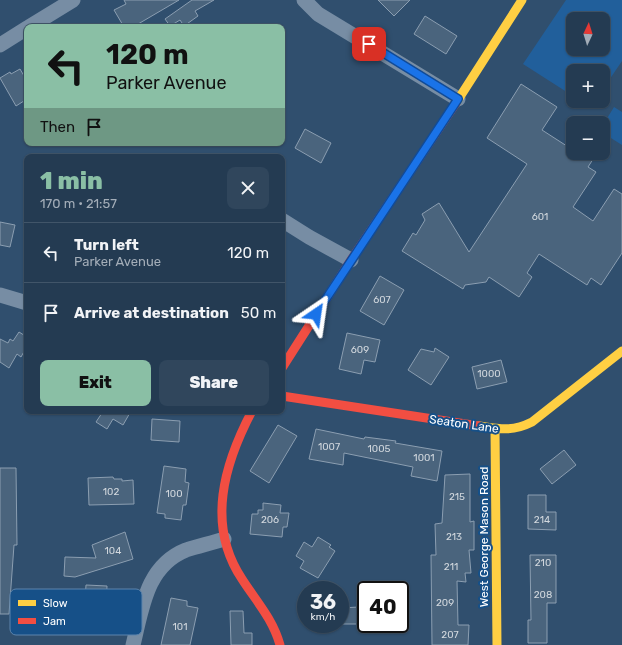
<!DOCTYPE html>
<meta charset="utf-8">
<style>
body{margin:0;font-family:Rubik,sans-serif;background:#30465c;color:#f1f3f6;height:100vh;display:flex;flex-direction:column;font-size:15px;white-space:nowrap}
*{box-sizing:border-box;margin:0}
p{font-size:13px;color:#a3adb8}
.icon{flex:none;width:22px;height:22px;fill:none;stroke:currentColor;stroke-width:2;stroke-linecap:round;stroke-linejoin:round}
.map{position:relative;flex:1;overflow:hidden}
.drawer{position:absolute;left:24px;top:154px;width:261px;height:260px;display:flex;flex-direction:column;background:#243b52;border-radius:8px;box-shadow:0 1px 3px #0004,0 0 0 1px #415569}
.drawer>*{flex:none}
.banner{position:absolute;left:24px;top:24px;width:261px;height:122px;border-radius:8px;box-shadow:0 1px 3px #0004,0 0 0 1px #415569;background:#8abfa5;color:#111;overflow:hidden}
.needle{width:26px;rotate:4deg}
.tools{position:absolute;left:566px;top:12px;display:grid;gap:8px}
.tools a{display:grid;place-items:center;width:44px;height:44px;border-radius:8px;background:#243b52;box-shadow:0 1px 3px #0004,0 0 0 1px #415569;font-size:20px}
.speed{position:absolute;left:297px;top:581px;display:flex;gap:8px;font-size:20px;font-weight:700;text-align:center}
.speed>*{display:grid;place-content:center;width:52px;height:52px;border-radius:50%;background:#243b52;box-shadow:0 1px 3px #0004,0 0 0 1px #415569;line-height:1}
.speed small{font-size:10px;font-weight:400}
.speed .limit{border:2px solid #111;border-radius:6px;background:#fff;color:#111}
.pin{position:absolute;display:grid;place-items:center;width:34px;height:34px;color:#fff;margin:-17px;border-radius:8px;box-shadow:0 2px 6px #0006}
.me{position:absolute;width:44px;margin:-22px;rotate:32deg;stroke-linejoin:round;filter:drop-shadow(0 0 3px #0008)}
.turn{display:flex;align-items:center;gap:14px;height:84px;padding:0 16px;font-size:18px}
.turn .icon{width:52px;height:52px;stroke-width:2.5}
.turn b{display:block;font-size:28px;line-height:34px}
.then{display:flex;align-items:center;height:38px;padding:0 16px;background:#0003;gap:8px;font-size:15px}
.round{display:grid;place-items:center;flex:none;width:42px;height:42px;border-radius:8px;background:#30465c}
.overview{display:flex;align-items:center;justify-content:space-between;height:68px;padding:0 16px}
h1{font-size:24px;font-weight:800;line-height:30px;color:#8abfa5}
.action{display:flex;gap:8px;margin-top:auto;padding:8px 16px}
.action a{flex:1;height:46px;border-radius:8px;background:#8abfa5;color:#111;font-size:16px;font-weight:800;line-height:46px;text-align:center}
.action a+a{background:#30465c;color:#f1f3f6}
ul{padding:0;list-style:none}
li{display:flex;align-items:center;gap:12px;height:60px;padding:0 16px;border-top:1px solid #415569}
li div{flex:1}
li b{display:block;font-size:15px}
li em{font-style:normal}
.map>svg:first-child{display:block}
.garden{fill:#215f9b;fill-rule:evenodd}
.building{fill:#4a647d;stroke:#8b9eb1}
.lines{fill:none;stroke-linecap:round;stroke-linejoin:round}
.street{stroke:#778da4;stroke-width:15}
.slow{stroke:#ffcf43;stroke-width:9}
.jam{stroke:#f24e42;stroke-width:9}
.route-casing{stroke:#114b97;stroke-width:10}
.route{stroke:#1a73e8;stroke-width:7}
.labels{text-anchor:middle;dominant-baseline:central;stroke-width:4;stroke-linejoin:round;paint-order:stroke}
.number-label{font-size:10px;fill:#d2d8de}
.street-label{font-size:12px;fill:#fff;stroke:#165088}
.key{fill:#165088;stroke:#5c84ac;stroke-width:1}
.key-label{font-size:11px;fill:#fff}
</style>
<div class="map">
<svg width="622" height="645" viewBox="0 0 622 645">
<rect width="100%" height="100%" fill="#304f6e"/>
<path class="garden" d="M566,0H622V61L603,89V71H573V96L523,64ZM573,19H603V49H573Z
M614,107L622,112V145L603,133V125Z"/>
<path class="building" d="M124,0H179L133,27H124L114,10L126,4Z
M192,0H214L195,11L198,16L184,26L180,20L170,26L165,19Z
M378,0H410L394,16Z
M425,16L457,36L446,54L414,34Z
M20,69L27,81V99L16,106L0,78L10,72L11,74Z
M521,84L557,107L542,130L573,150V153H597L588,167L596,172L573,207L593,221L614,189L622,194V253L601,285L591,278L587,285L539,254L527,273L532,277L519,297L489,277L486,282L465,285L463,289L402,251L413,233L416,235L425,220L422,214L439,203L469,252L527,164L487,138Z
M305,129L331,143L321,163L295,148Z
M0,222L15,225L10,247L0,245Z
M380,276L404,290L384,325L360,311Z
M19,332L27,337V346L21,357L17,354L9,368L0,362V339L8,343L10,339L13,341Z
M347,333L380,340L375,362L364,360L361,374L339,369Z
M435,348L449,357L431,385L408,370L421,349L434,352Z
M501,360L507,382L477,389L472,367Z
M100,411H131L123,425L113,419L107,429L96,422L102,413Z
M152,419L180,421L179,442L151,440Z
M278,425L297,436L269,483L250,471Z
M316,429L364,439L365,437L396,441L395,443L442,451L437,481L411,476L413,467L344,453L343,465L309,459Z
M564,450L576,465L552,484L540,469Z
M164,466L186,469L185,482L189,483L186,505H183L181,520L165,518V514L157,513Z
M0,468H16L17,545H14L9,614H0Z
M470,474V522L474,521V550H469L471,573H465L466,582L457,581L458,625H469L468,645H432L431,555H436L435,524L442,523L445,475Z
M113,477L114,479H122V481L133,480L134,504L89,505L88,478Z
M528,495H546V512H556V530L528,529Z
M263,503L281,505L280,513H289L287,527H283L282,537L250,534L252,514H258V510H263Z
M125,532L133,559L75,577L64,576L65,557L96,558L92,545Z
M318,537L331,545L329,547L335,551L318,578L300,568L304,561L296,556L304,542L312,547Z
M530,555H556V603H547V643H528V620H531Z
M86,585L107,586L105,632L83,631Z
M171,598L187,601V606L198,608L190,645H161Z
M359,607V624H340V608Z
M230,611H243L244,633H252V645H231Z"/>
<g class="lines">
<path class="street" d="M304,0L318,14L458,99
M29,27L73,0
M0,45L27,28
M282,220L309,237L351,260
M0,295L27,303
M133,645C142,609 146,566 186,550C198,546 212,543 224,539"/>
<path class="slow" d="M456,103L522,0
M479,426C500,429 512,432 532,422L622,351
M495,430L497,645"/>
<path class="jam" d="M282,368L351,260L456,103
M282,396L479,426
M252,411C224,464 206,525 242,579C256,601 273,619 280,645"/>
</g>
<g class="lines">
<defs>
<path id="route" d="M316,314L458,99L369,44"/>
</defs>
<use href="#route" class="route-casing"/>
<use href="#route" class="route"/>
</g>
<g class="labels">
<g class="number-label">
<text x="540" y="217">601</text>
<text x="382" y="300">607</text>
<text x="360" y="350">609</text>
<text x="489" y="374">1000</text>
<text x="329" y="447">1007</text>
<text x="379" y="449">1005</text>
<text x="424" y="458">1001</text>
<text x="111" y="492">102</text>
<text x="174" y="494">100</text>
<text x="457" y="497">215</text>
<text x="270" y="520">206</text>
<text x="542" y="520">214</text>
<text x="454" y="537">213</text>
<text x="113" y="551">104</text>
<text x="543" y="563">210</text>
<text x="451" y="567">211</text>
<text x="543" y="595">208</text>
<text x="445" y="603">209</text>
<text x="180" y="627">101</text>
<text x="450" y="635">207</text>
</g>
<g class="street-label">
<text transform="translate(464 424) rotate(8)">Seaton Lane</text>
<text transform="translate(484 537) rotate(-90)">West George Mason Road</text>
</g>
</g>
<rect x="10" y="589" width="132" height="46" rx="6" class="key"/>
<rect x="18" y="600" width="18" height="6" fill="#ffcf43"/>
<rect x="18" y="618" width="18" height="6" fill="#f24e42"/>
<g class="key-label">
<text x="43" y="607">Slow</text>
<text x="43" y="625">Jam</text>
</g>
</svg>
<div class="tools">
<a><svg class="needle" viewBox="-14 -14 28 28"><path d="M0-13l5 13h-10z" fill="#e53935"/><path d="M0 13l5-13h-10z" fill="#a3adb8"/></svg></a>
<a>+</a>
<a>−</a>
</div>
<div class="speed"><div>36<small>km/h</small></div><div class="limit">40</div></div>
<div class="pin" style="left:369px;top:44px;background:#d93025"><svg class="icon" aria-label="arrive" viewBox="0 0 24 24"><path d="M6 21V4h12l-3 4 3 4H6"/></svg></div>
<svg class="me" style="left:316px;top:314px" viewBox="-20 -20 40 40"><path d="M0-17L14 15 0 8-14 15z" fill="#1a73e8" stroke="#fff" stroke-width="4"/></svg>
<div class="banner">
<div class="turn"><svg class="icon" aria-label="left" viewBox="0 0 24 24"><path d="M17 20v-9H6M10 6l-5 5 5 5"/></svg><div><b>120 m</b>Parker Avenue</div></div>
<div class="then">Then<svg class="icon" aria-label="arrive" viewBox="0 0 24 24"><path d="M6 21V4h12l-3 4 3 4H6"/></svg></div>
</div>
<section class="drawer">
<div class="overview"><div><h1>1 min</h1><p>170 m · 21:57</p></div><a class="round"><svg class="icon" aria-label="close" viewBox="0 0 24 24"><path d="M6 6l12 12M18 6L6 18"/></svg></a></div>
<ul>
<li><svg class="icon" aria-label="left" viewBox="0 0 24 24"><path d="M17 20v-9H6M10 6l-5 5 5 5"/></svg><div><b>Turn left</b><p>Parker Avenue</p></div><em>120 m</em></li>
<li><svg class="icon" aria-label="arrive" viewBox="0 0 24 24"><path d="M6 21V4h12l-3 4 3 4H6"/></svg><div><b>Arrive at destination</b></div><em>50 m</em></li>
</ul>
<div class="action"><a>Exit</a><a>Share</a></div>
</section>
</div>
